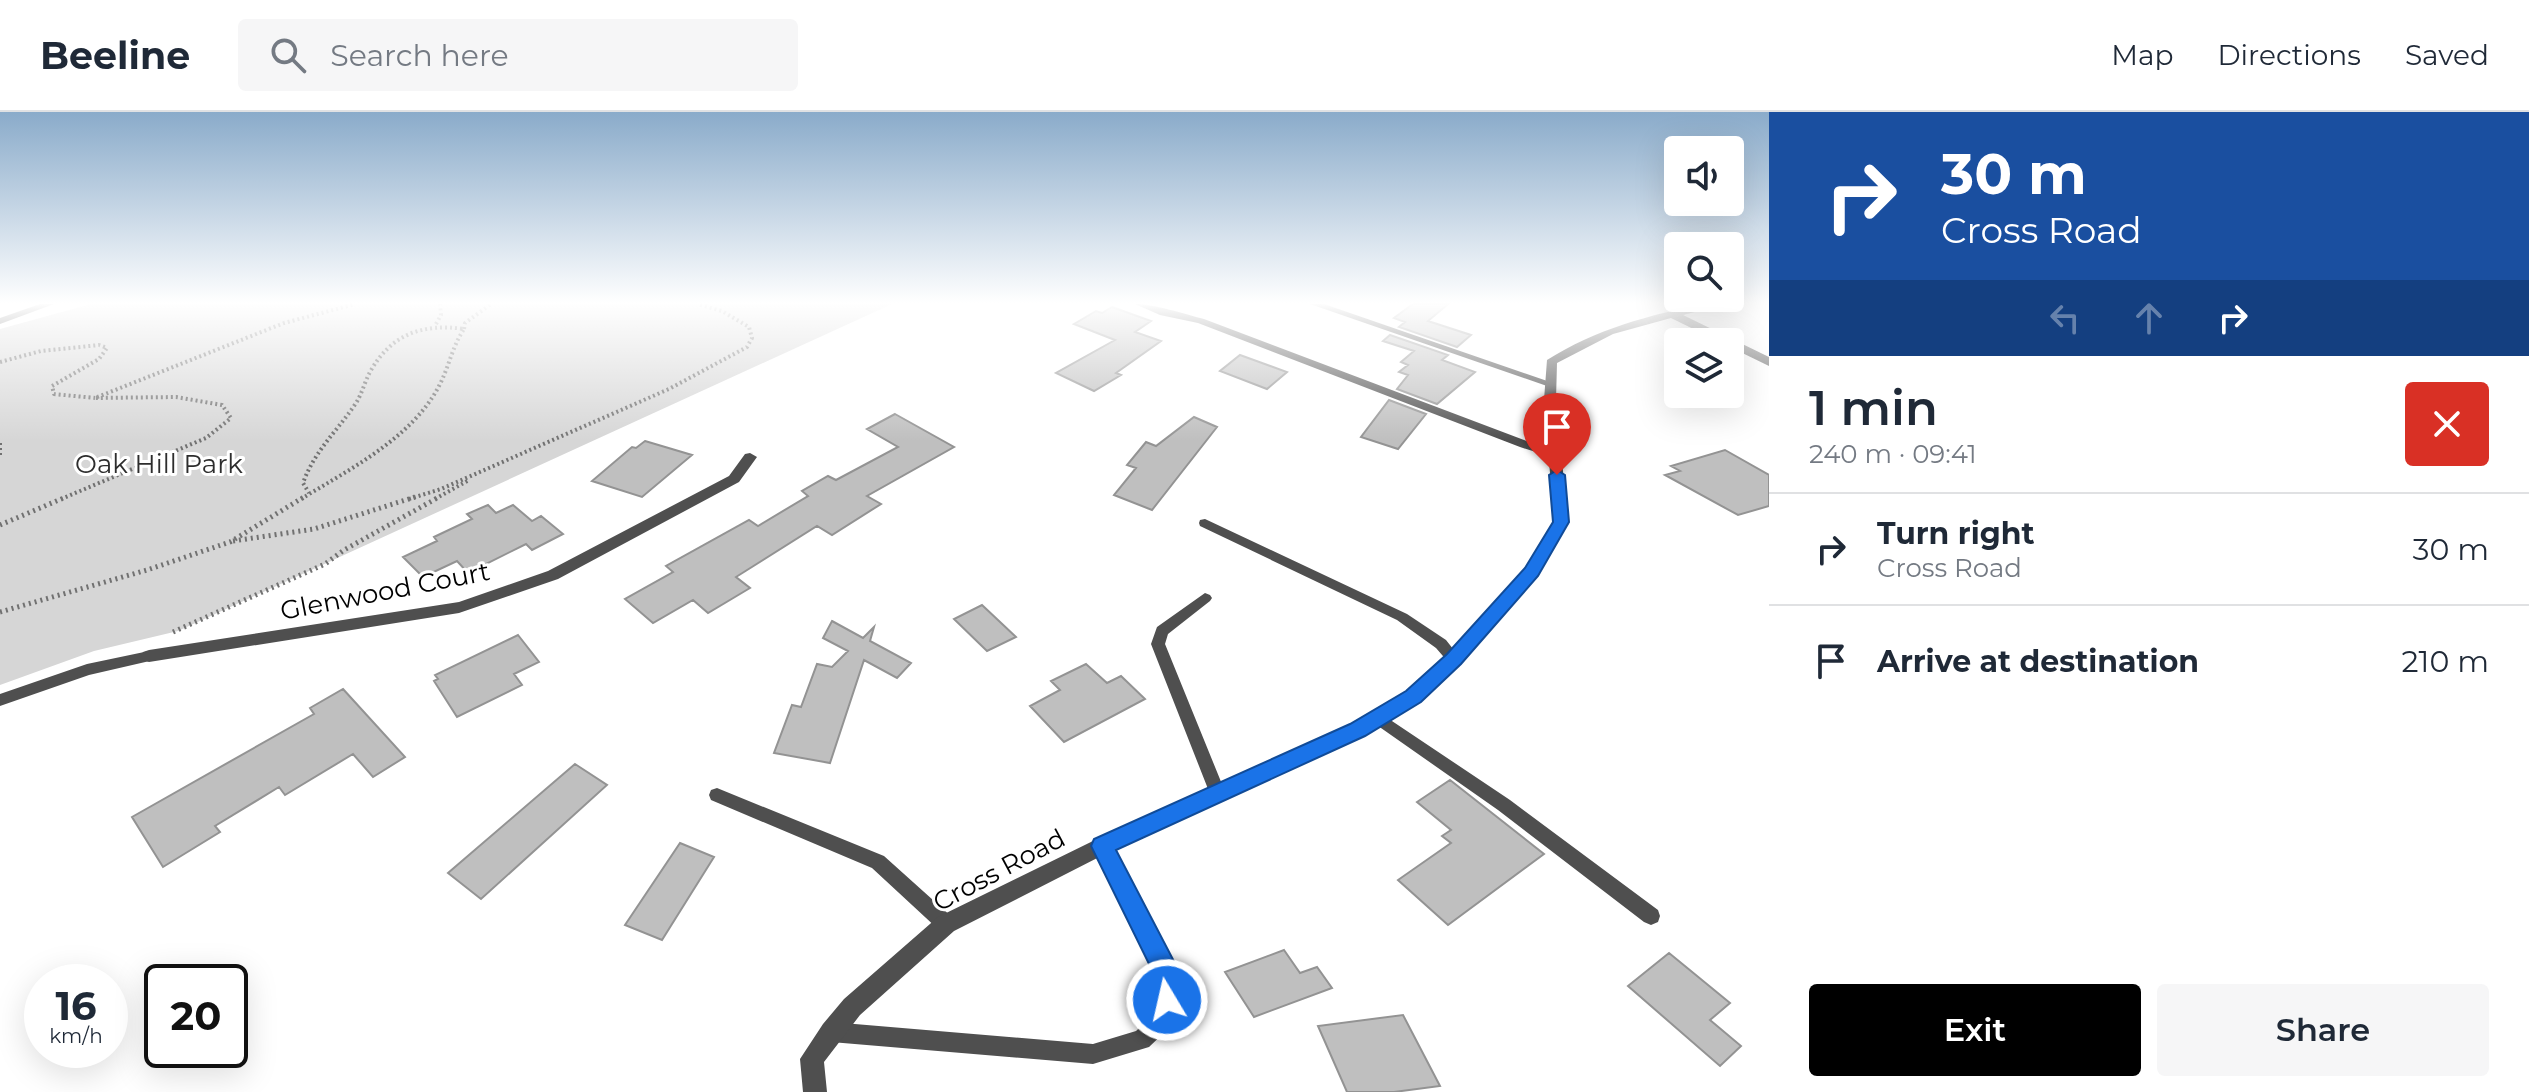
<!DOCTYPE html>
<meta charset="utf-8">
<style>
body{margin:0;font-family:Montserrat,sans-serif;background:#f6f6f7;color:#1f2937;height:100vh;display:flex;flex-direction:column;font-size:30px;white-space:nowrap}
*{box-sizing:border-box;margin:0}
p{font-size:26px;color:#747a83}
.icon{flex:none;width:44px;height:44px;fill:none;stroke:currentColor;stroke-width:2;stroke-linecap:round;stroke-linejoin:round}
.map{position:relative;flex:1;overflow:hidden}
.details{display:flex;flex-direction:column;background:#fff;width:760px}
.details>*{flex:none}
.hud{background:#1a4fa0;color:#fff;overflow:hidden}
.tools{position:absolute;left:1664px;top:24px;display:grid;gap:16px}
.tools a{display:grid;place-items:center;width:80px;height:80px;border-radius:8px;background:#fff;box-shadow:0 8px 32px #0002;font-size:40px}
.speed{position:absolute;left:24px;top:852px;display:flex;gap:16px;font-size:40px;font-weight:700;text-align:center}
.speed>*{display:grid;place-content:center;width:104px;height:104px;border-radius:50%;background:#fff;box-shadow:0 8px 32px #0002;line-height:1}
.speed small{font-size:20px;font-weight:400}
.speed .limit{border:4px solid #111;border-radius:12px;background:#fff;color:#111}
.pin{position:absolute;display:grid;place-items:center;width:68px;height:68px;color:#fff;margin:-82px -34px;border-radius:50% 50% 50% 0;rotate:-45deg;box-shadow:0 0 8px #0007}
.pin .icon{rotate:45deg}
.me{position:absolute;width:88px;margin:-44px;rotate:351deg;stroke-linejoin:round;filter:drop-shadow(0 0 6px #0008)}
.turn{display:flex;align-items:center;gap:28px;height:168px;padding:0 40px;font-size:36px}
.turn .icon{width:104px;height:104px;stroke-width:2.5}
.turn b{display:block;font-size:56px;line-height:68px}
.lanes{display:flex;align-items:center;height:76px;padding:0 40px;background:#0003;justify-content:center;gap:40px;direction:ltr}
.lanes .off{opacity:.35}
.round{display:grid;place-items:center;flex:none;width:84px;height:84px;border-radius:8px;background:#f6f6f7}
.summary{display:flex;align-items:center;justify-content:space-between;height:136px;padding:0 40px}
h1{font-size:48px;font-weight:600;line-height:60px}
.primary-button{display:flex;gap:16px;margin-top:auto;padding:16px 40px}
.primary-button a{flex:1;height:92px;border-radius:8px;background:#000;color:#fff;font-size:32px;font-weight:600;line-height:92px;text-align:center}
.primary-button a+a{background:#f6f6f7;color:#1f2937}
ul{padding:0;list-style:none}
li{display:flex;align-items:center;gap:24px;height:112px;padding:0 40px;border-top:2px solid #e0e1e3}
li div{flex:1}
li b{display:block;font-size:30px}
li em{font-style:normal}
header{display:flex;align-items:center;gap:48px;box-sizing:border-box;height:112px;padding:0 40px;background:#fff;border-bottom:2px solid #e0e1e3}
header strong{font-size:38px}
nav{display:flex;gap:44px;margin-inline-start:auto;font-size:28px}
.search{width:560px;height:72px;background:#f6f6f7;display:flex;align-items:center;gap:20px;box-sizing:border-box;padding:0 28px;border-radius:8px;color:#747a83;font-size:30px}
main{display:flex;flex:1;min-height:0}
.map>svg:first-child{display:block}
.green{fill:#d6d6d6}
.building{fill:#bfbfbf;stroke:#939393;stroke-width:2}
.lines{fill:none;stroke-linecap:round;stroke-linejoin:round}
.path-far1{stroke:#717171;stroke-width:4;stroke-dasharray:2 3;stroke-linecap:butt}
.path{stroke:#717171;stroke-width:5;stroke-dasharray:2 4;stroke-linecap:butt}
.service{fill:#4f4f4f;fill-rule:evenodd}
.minor{fill:#4f4f4f;fill-rule:evenodd}
.route{fill:#1a73e8;stroke:#114b97;stroke-width:2}
.labels{text-anchor:middle;dominant-baseline:central;stroke-width:6;stroke-linejoin:round;paint-order:stroke}
.park-label{font-size:26px;fill:#2d2d2d;stroke:#fff}
.street-label{font-size:26px;fill:#000;stroke:#fff}
</style>
<header>
<strong>Beeline</strong>
<div class="search"><svg class="icon" aria-label="search" viewBox="0 0 24 24"><circle cx="10" cy="10" r="6"/><path d="M15 15l6 6"/></svg>Search here</div>
<nav><a>Map</a><a>Directions</a><a>Saved</a></nav>
</header>
<main>
<div class="map">
<svg width="1769" height="980" viewBox="0 0 1769 980">
<rect width="100%" height="100%" fill="#fff"/>
<path class="green" d="M91,192H892L178,519L94,539L0,573V217Z"/>
<path class="building" d="M1413,192H1448L1428,209L1471,223L1457,235L1399,215L1405,210L1394,206Z
M1112,195L1151,209L1135,220L1161,229L1116,261L1121,263L1094,279L1056,261L1115,228L1074,212L1096,199L1102,201Z
M1390,223L1448,243L1442,248L1475,260L1437,292L1397,277L1408,263L1399,260L1408,253L1401,250L1414,239L1383,229Z
M1240,243L1287,260L1267,277L1220,259Z
M1389,288L1426,302L1398,337L1361,325Z
M895,302L954,335L867,384L881,392L832,423L817,414L736,465L750,476L708,501L693,488L653,511L625,487L673,460L666,454L749,408L758,414L808,384L802,379L828,364L836,368L898,335L867,317Z
M1194,305L1217,315L1152,398L1114,383L1136,356L1127,353L1146,330L1156,334Z
M645,329L692,343L642,385L592,369L632,335L636,336Z
M1725,338L1769,363V394L1738,403L1665,363L1680,359L1671,354Z
M488,393L496,401L513,393L532,409L541,404L563,422L532,438L526,432L468,461L457,449L423,465L403,445L437,429L434,425L472,407L467,402Z
M982,493L1016,525L987,539L954,507Z
M832,509L863,526L874,515L870,529L911,551L897,566L864,548L830,651L774,641L792,593L801,595L817,552L832,555L848,539L823,526Z
M518,523L539,550L514,562L522,573L457,605L434,569L438,567L435,563Z
M1086,552L1107,571L1121,564L1145,587L1064,630L1030,594L1060,578L1051,569Z
M343,577L405,645L373,665L353,642L285,683L279,675L215,714L220,720L163,755L132,705L314,602L310,596Z
M575,652L607,673L481,787L448,761Z
M1450,668L1544,742L1448,813L1398,768L1451,731L1442,724L1451,718L1417,690Z
M680,731L714,745L662,828L625,813Z
M1284,838L1300,861L1317,855L1332,876L1254,905L1225,860Z
M1669,841L1730,891L1710,908L1741,934L1720,954L1628,874Z
M1403,903L1440,974L1394,980H1347L1318,914Z"/>
<g class="lines">
<path class="path-far1" d="M436,212L441,203L440,192
M464,217L465,211L491,192
M0,250L41,239L99,233L107,236L99,247L52,274L54,282L95,286
M0,331V344
M61,387L206,326L231,306L222,293L176,285L95,286L284,211L355,192
M301,387C350,357 412,326 439,274C449,255 452,235 464,217C423,211 391,222 370,260C364,271 362,283 354,294C336,320 314,340 303,371L309,381
M409,387L441,377L669,277L747,235L752,226L749,215L722,199L698,192
M435,387L469,368"/>
<path class="path" d="M0,413L66,385
M233,429L314,417L415,385
M0,500L147,458L230,430L304,385
M173,520L325,452L344,438L439,385"/>
<path class="service" d="M40,192H54L0,212V206Z
M1135,192C1155,192 1184,202 1204,207L1561,342L1555,346L1520,335L1198,211L1160,203Z
M1310,192H1324L1556,272L1555,274H1547Z
M1205,407L1407,502L1446,528L1461,547L1459,551H1449L1436,536L1397,508L1200,414L1199,411L1200,408Z
M1205,481L1210,483L1212,486L1210,489L1168,522L1165,532L1226,682L1224,687L1218,689L1212,687L1210,682L1151,532L1157,515Z
M149,539L154,540L156,544L154,548L89,563L0,594V582L87,552Z
M1377,599L1510,688L1658,798L1660,804L1658,810L1651,813L1644,810L1498,698L1371,609L1369,605L1371,601Z
M717,676L884,744L953,806L955,812L953,818L946,821L939,818L872,756L711,688L709,683L711,678Z
M1102,726L1108,729L1176,859L1177,888L1171,910L1168,917L1149,935L1093,952L831,930L824,927L821,920L824,913L831,910L1093,932L1136,919L1152,904L1157,888L1156,860L1093,734L1096,729Z"/>
<path class="minor" d="M1705,192L1722,193L1683,203L1769,245V254L1730,235V230H1720L1671,206L1613,222L1557,251L1556,288L1568,410L1537,464L1460,551L1419,590L1363,623L1109,740L954,819L860,903L824,950L827,980H803L800,947L823,912L844,887L938,805L1095,728L1351,613L1407,580L1448,543L1526,457L1554,410L1544,288L1547,248C1596,217 1649,203 1705,192Z
M750,341L757,345L739,370L558,467L459,501L149,550L143,548L141,544L143,540L149,538L459,490L548,459L729,364L745,342Z"/>
</g>
<linearGradient id="sky" x2="0" y2="1"><stop stop-color="#8aabca"/><stop offset="0.58" stop-color="#fff"/><stop offset="1" stop-color="#fff" stop-opacity="0"/></linearGradient>
<rect width="1769" height="329" fill="url(#sky)"/>
<path class="route" d="M1557,358L1565,363L1569,410L1538,464L1461,552L1421,590L1365,624L1116,738L1179,859L1181,888L1177,897L1167,901L1158,897L1154,888L1153,860L1091,734L1094,727L1350,612L1406,579L1447,542L1525,456L1553,410L1549,363Z"/>
<g class="labels">
<g class="park-label">
<text x="159" y="352">Oak Hill Park</text>
</g>
<g class="street-label">
<text transform="translate(385 479) rotate(-11)">Glenwood Court</text>
<text transform="translate(999 758) rotate(-28)">Cross Road</text>
</g>
</g>
</svg>
<div class="tools">
<a><svg class="icon" aria-label="sound" viewBox="0 0 24 24"><path d="M4 9h4l5-4v14l-5-4H4zM17 9q2 3 0 6"/></svg></a>
<a><svg class="icon" aria-label="search" viewBox="0 0 24 24"><circle cx="10" cy="10" r="6"/><path d="M15 15l6 6"/></svg></a>
<a><svg class="icon" aria-label="layers" viewBox="0 0 24 24"><path d="M12 4l9 5-9 5-9-5zM3 14l9 5 9-5"/></svg></a>
</div>
<div class="speed"><div>16<small>km/h</small></div><div class="limit">20</div></div>
<div class="pin" style="left:1557px;top:363px;background:#d93025"><svg class="icon" aria-label="arrive" viewBox="0 0 24 24"><path d="M6 21V4h12l-3 4 3 4H6"/></svg></div>
<svg class="me" style="left:1167px;top:888px" viewBox="-20 -20 40 40"><circle r="17" fill="#1a73e8" stroke="#fff" stroke-width="3"/><path d="M0-11L8 9 0 5-8 9z" fill="#fff"/></svg>
</div>
<section class="details">
<div class="hud">
<div class="turn"><svg class="icon" aria-label="right" viewBox="0 0 24 24"><path d="M7 20v-9h11M14 6l5 5-5 5"/></svg><div><b>30 m</b>Cross Road</div></div>
<div class="lanes"><svg class="icon off" aria-label="left" viewBox="0 0 24 24"><path d="M17 20v-9H6M10 6l-5 5 5 5"/></svg><svg class="icon off" aria-label="ahead" viewBox="0 0 24 24"><path d="M12 20V5M6 11l6-6 6 6"/></svg><svg class="icon" aria-label="right" viewBox="0 0 24 24"><path d="M7 20v-9h11M14 6l5 5-5 5"/></svg></div>
</div>
<div class="summary"><div><h1>1 min</h1><p>240 m · 09:41</p></div><a class="round" style="background:#d93025;color:#fff"><svg class="icon" aria-label="close" viewBox="0 0 24 24"><path d="M6 6l12 12M18 6L6 18"/></svg></a></div>
<ul>
<li><svg class="icon" aria-label="right" viewBox="0 0 24 24"><path d="M7 20v-9h11M14 6l5 5-5 5"/></svg><div><b>Turn right</b><p>Cross Road</p></div><em>30 m</em></li>
<li><svg class="icon" aria-label="arrive" viewBox="0 0 24 24"><path d="M6 21V4h12l-3 4 3 4H6"/></svg><div><b>Arrive at destination</b></div><em>210 m</em></li>
</ul>
<div class="primary-button"><a>Exit</a><a>Share</a></div>
</section>
</main>
